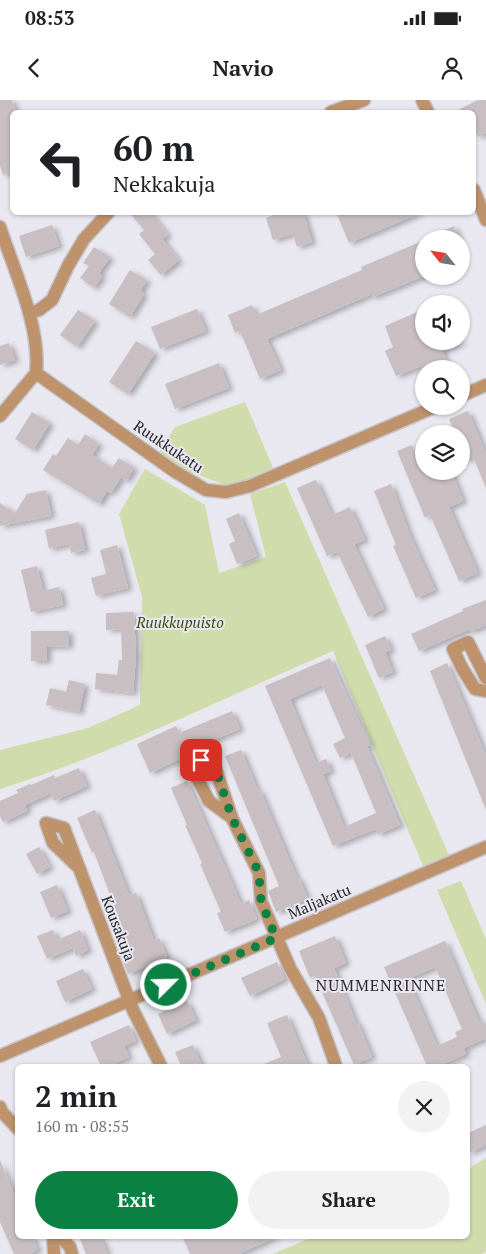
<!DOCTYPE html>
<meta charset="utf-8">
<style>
body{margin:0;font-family:"PT Serif",serif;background:#f2f2f2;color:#202124;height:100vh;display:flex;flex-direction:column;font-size:19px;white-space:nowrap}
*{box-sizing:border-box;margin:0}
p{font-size:16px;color:#757577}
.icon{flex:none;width:28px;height:28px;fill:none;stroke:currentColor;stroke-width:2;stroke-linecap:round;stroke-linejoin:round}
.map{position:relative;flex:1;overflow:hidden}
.details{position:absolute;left:15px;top:964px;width:455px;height:175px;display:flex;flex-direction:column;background:#fff;border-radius:8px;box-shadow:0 1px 4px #0004}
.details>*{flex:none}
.hud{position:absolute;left:10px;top:10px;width:466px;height:105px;border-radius:8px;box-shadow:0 1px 4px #0004;background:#fff;color:#202124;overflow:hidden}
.needle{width:32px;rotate:300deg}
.fabs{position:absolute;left:415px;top:130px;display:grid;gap:10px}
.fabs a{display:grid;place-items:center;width:55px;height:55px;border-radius:50%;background:#fff;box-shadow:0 1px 4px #0004;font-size:25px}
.pin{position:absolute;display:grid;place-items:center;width:42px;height:42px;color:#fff;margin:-21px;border-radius:10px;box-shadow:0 2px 8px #0006}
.me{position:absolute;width:55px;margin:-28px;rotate:67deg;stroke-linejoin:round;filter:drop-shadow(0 0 4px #0008)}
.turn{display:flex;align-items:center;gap:18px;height:105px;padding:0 20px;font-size:22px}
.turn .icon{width:65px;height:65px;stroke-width:2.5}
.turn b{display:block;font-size:35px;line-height:42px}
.round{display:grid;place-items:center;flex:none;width:52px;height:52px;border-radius:26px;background:#f2f2f2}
.head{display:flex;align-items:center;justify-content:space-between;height:85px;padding:0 20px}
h1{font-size:30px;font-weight:800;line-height:38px}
.action{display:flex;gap:10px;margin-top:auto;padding:10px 20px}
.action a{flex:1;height:58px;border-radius:30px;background:#0b8043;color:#fff;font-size:20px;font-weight:800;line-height:58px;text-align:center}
.action a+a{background:#f2f2f2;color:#202124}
.status{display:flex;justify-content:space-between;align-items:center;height:35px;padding:0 25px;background:#fff;direction:ltr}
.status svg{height:14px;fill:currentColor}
header{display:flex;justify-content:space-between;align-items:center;height:65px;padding:0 20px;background:#fff;font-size:22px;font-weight:800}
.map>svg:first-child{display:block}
.green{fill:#d0dcab}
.building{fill:#c9bfc3;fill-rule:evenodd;filter:url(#shadow)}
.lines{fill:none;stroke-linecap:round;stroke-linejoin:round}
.minor-casing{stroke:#c6c4cc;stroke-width:15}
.minor{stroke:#be926b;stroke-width:12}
.route{stroke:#0b8043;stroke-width:9;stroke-dasharray:0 16.2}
.labels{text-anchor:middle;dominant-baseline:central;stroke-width:4;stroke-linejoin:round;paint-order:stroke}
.street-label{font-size:15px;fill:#272629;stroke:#e9e7f0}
.park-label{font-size:15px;font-style:italic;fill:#404b0d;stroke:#e9e7f0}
.neighbourhood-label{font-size:16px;letter-spacing:1px;fill:#2b2a30;stroke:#e9e7f0}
</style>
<div class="status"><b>08:53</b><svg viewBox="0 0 49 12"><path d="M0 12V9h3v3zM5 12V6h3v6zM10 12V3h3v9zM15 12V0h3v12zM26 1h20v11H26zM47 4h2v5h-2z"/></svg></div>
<header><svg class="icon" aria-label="back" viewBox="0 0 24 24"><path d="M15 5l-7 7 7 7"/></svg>Navio<svg class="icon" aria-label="person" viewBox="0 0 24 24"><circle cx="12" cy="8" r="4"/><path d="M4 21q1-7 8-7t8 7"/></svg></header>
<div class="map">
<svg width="486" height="1154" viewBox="0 0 486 1154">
<defs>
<filter id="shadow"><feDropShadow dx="4.5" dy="2.5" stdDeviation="2.5" flood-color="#0004"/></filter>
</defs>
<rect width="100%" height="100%" fill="#e9e7f0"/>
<path class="green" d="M245,302L274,370L248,383L225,385L175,366L159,353L175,327Z
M145,369L205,405L219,473L266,457L250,394L285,382L449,755L423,766L333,551C223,598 115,653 0,689V650L88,628L140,605L142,497L119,414Z
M461,781L486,839V904L437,790Z
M486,1058V1152L482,1154H273L315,1136H468V1069Z"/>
<path class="building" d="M0,0H12L16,12H12V71L3,75L0,66Z
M478,0H486V33L478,37L474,28V12H454Z
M129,112H150L168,135L162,139L179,160L161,175L148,160L155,154L139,134L144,130Z
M281,112H303L312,142L297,147L293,134L273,140L266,118Z
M336,112H420V113L349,143Z
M52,125L59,146L26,157L19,136Z
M454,126L459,139H424Z
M420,142L424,151V176L373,197L372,194L267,239L281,270L260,279L240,231L235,233L228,215L252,205L256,215L362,170L361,167Z
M94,147L110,157L99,173L102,176L94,188L80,178L89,166L83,163Z
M130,170L147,180L140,191L144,194L130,217L109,204Z
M197,209L206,231L160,249L151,227Z
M424,209V241H465L442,251L450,269H422L421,266L396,276L385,251L393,247L385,226Z
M78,210L95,221L77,247L60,235Z
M136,241L155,253L128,294L109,282Z
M9,243L15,260L0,265V246Z
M219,263L229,288L175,309L165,284Z
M468,311L486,354V388L473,357L466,360L461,349V334H455L449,319Z
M32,312L50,323L33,350L15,339Z
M85,334L99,344L92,355L112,368L119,358L134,368L126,381L121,377L111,393L107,391L99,404L43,370L53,354L56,356L68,338L78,345Z
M412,345L425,375L434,371H451L463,401L449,407L478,473L459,481L430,415L425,418L397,351Z
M316,380L332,415L350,407L365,440L354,444L384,509L368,517L337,452L327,456L297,388Z
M391,384L410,435L435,490L416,498L393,446L396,445L374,391Z
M46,390L51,416L0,426V403L15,413L27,394Z
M239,413L257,456L237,464L229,444L235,441L226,419Z
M79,422L85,450L71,453L69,444L49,449L45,430Z
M117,445L128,488L96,496L91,478L106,474L100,450Z
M37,466L43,491L59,487L63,505L31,512L21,470Z
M486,500V525L471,531L470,529L419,551L411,534L463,511L462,509Z
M134,512L136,556L133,593L95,589L96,573L117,575L119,560H122L121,529L106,530V513Z
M31,531H69V546L47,547V561H31Z
M385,536L391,550L385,552L393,572L379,578L365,545Z
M330,558L370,645L367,646L400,725L378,734L376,729L333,746L265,586ZM322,585L345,638L333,644L340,658L351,653L376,713L344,727L323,674L331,671L326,659L316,663L290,599Z
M447,563L486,656V710L430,571Z
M69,580L85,584L79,612L46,605L50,588L66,592Z
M232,611L240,629L187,651L189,655L150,673L137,644L176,626L179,633Z
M241,650L258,691L260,690L297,778H299L308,799L276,812L268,791L279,786L225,656Z
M79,668L87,686L54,701L51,693L25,705L27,711L3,722L0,716V701L18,693L16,690L30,684L31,685L54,675L55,678Z
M187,681L241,804L249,800L257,819L225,832L217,813L221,812L200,764L202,763L185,725H187L171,688Z
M95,710L129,795L136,793L154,841L159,838L167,857L128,874L121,855L131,851L94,752L92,753L77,718Z
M39,747L50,767L37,774L26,754Z
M57,785L68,811L51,818L40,792Z
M53,830L57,840L80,830L88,850L76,856L73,848L47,859L37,836Z
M335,836L346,863L334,868L356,923H358L372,957L354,965L315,876L310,878L299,851Z
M445,841L479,922L483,920L486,928V938L464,948L466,954L439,966H427L384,867ZM435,867L462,929L455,932L457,937L437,946L408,879Z
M277,862L285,879L250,896L241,878Z
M83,869L92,889L65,902L56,881Z
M187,901L196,920L167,934L158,914Z
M287,915L308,966H259L281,957L267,923Z
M129,925L136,941L124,946L129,957L109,966H101L90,942Z
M193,945L202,966H181L175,952Z
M486,1025V1045L468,1053V1033Z
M0,1060L18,1103V1136H32L38,1150L29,1154H14L0,1122Z
M88,1136H100L108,1154H86L80,1139Z
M182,1136H278L239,1154H190Z"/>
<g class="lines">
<defs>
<path id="minor" d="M422,0L428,12
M331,12L364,0
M474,90L486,120
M0,127C14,171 41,226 36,273L174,371L206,390L226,392L250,386L437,306
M29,213L39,210L52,200L68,166L84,139L109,112
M461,296L486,285
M0,316L36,273
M486,578L468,542L453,549L462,568L475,589L486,591
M232,718L209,701L195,674L201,661L216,670L232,718L259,773L261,801L290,868L319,918L336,966
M78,767L53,743L46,723L64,728L133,910L161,966
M0,956L486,747
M0,1007L2,1012L18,1029
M53,1136L54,1154
M60,1136L70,1147L72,1154"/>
</defs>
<use href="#minor" class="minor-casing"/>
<use href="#minor" class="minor"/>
</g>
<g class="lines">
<path class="route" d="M166,885L276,838L261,801L259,773L232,718L216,670L201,660"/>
</g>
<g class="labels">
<g class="street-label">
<text transform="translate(169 346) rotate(34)">Ruukkukatu</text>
<text transform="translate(319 801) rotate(-23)">Maljakatu</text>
<text transform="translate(119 828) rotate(69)">Kousakuja</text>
</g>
<g class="park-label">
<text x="180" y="522">Ruukkupuisto</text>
</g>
<g class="neighbourhood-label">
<text x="381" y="885">NUMMENRINNE</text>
</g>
</g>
</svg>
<div class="fabs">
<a><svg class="needle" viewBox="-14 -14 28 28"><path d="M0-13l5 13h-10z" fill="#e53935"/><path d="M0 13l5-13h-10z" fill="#757577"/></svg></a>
<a><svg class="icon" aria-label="sound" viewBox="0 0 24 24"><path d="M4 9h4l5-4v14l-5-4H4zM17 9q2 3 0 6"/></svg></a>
<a><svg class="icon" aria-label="search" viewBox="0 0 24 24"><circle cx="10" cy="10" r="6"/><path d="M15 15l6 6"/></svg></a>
<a><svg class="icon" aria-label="layers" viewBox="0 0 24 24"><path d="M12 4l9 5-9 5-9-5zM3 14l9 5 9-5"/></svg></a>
</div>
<div class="pin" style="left:201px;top:660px;background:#d93025"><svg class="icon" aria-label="arrive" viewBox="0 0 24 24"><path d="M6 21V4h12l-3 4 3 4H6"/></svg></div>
<svg class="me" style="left:166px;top:885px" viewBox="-20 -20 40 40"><circle r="17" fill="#0b8043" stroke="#fff" stroke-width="3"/><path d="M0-11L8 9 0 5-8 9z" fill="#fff"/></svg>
<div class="hud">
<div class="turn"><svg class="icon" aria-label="left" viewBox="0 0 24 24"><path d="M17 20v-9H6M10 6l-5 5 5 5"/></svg><div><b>60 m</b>Nekkakuja</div></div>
</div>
<section class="details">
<div class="head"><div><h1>2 min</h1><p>160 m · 08:55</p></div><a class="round"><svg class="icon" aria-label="close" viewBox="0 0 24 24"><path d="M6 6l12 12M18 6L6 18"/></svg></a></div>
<div class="action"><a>Exit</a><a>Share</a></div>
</section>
</div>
